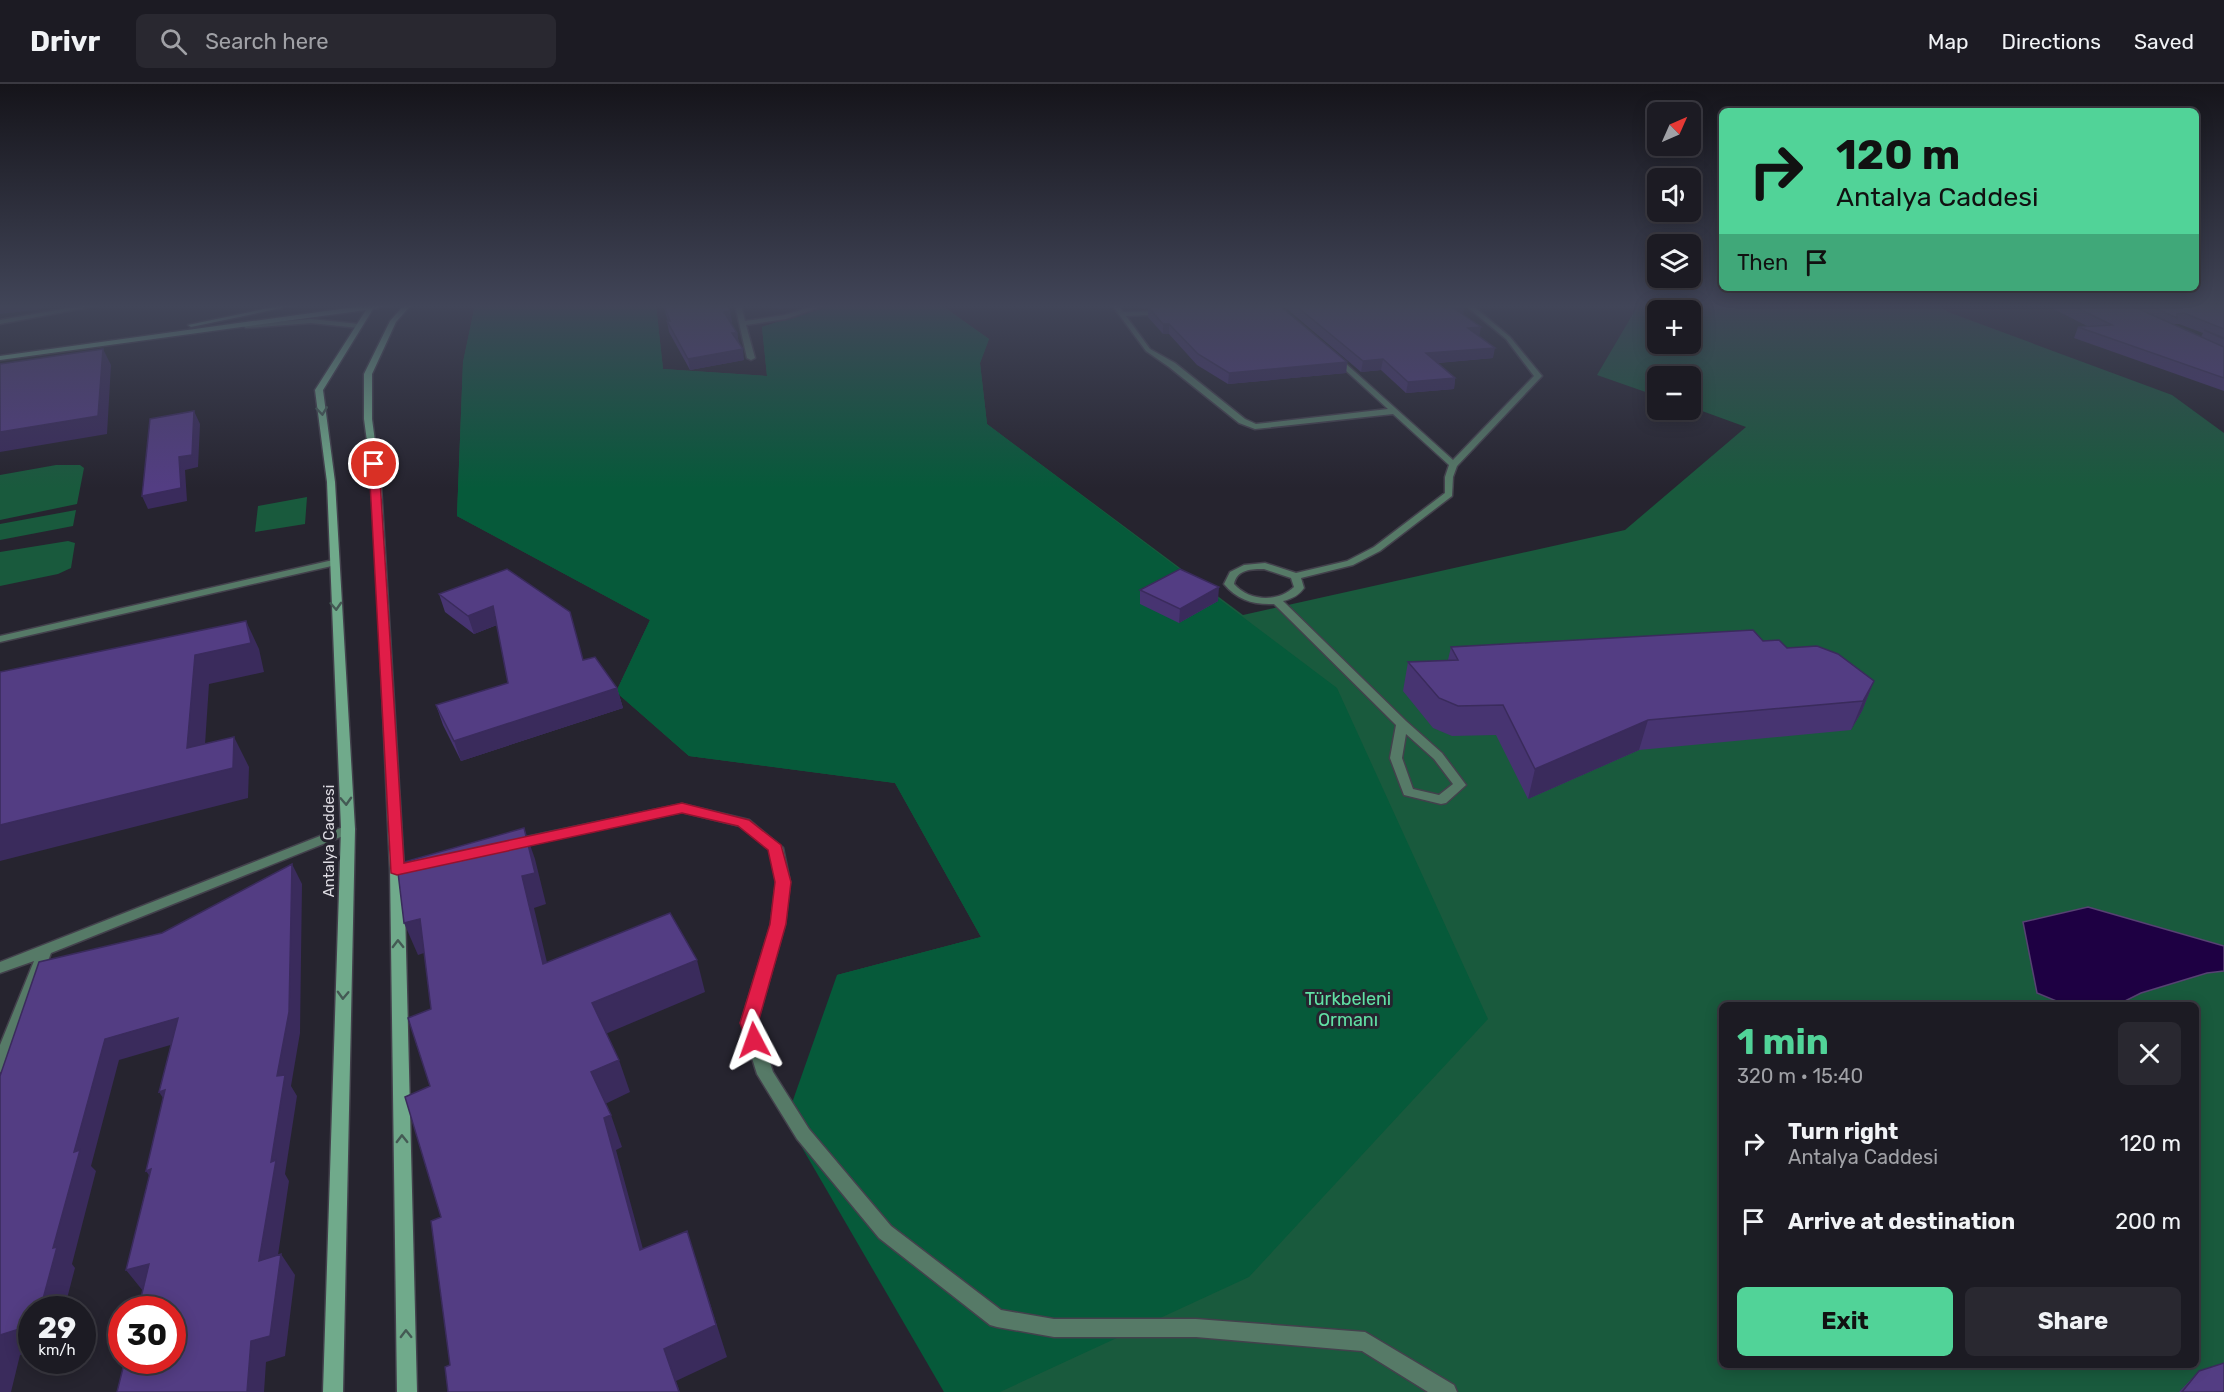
<!DOCTYPE html>
<meta charset="utf-8">
<style>
body{margin:0;font-family:Rubik,sans-serif;background:#292830;color:#f1f3f6;height:100vh;display:flex;flex-direction:column;font-size:22px;white-space:nowrap}
*{box-sizing:border-box;margin:0}
p{font-size:20px;color:#a0a1a6}
.icon{flex:none;width:33px;height:33px;fill:none;stroke:currentColor;stroke-width:2;stroke-linecap:round;stroke-linejoin:round}
.map{position:relative;flex:1;overflow:hidden}
.panel{position:absolute;left:1719px;top:918px;width:480px;height:366px;display:flex;flex-direction:column;background:#1c1b23;border-radius:9px;box-shadow:0 3px 15px #0003,0 0 0 2px #3a3941}
.panel>*{flex:none}
.top-card{position:absolute;left:1719px;top:24px;width:480px;height:183px;border-radius:9px;box-shadow:0 3px 15px #0003,0 0 0 2px #3a3941;background:#51d398;color:#111;overflow:hidden}
.needle{width:39px;rotate:45deg}
.fabs{position:absolute;left:1647px;top:18px;display:grid;gap:12px}
.fabs a{display:grid;place-items:center;width:54px;height:54px;border-radius:9px;background:#1c1b23;box-shadow:0 3px 15px #0003,0 0 0 2px #3a3941;font-size:30px}
.speed{position:absolute;left:18px;top:1212px;display:flex;gap:12px;font-size:30px;font-weight:700;text-align:center}
.speed>*{display:grid;place-content:center;width:78px;height:78px;border-radius:50%;background:#1c1b23;box-shadow:0 3px 15px #0003,0 0 0 2px #3a3941;line-height:1}
.speed small{font-size:15px;font-weight:400}
.speed .limit{border:9px solid #d22;background:#fff;color:#111}
.pin{position:absolute;display:grid;place-items:center;width:51px;height:51px;color:#fff;margin:-26px;border:3px solid #fff;border-radius:50%;box-shadow:0 2px 6px #0007}
.me{position:absolute;width:66px;margin:-33px;rotate:356deg;stroke-linejoin:round;filter:drop-shadow(0 0 4px #0008)}
.turn{display:flex;align-items:center;gap:21px;height:126px;padding:0 18px;font-size:27px}
.turn .icon{width:78px;height:78px;stroke-width:2.5}
.turn b{display:block;font-size:42px;line-height:51px}
.then{display:flex;align-items:center;height:57px;padding:0 18px;background:#0003;gap:12px;font-size:22px}
.round{display:grid;place-items:center;flex:none;width:63px;height:63px;border-radius:9px;background:#292830}
.headline{display:flex;align-items:center;justify-content:space-between;height:102px;padding:0 18px}
h1{font-size:36px;font-weight:700;line-height:45px;color:#51d398}
.primary-button{display:flex;gap:12px;margin-top:auto;padding:12px 18px}
.primary-button a{flex:1;height:69px;border-radius:9px;background:#51d398;color:#111;font-size:24px;font-weight:700;line-height:69px;text-align:center}
.primary-button a+a{background:#292830;color:#f1f3f6}
ul{padding:0;list-style:none}
li{display:flex;align-items:center;gap:18px;height:78px;padding:0 18px}
li div{flex:1}
li b{display:block;font-size:22px}
li em{font-style:normal}
header{display:flex;align-items:center;gap:36px;box-sizing:border-box;height:84px;padding:0 30px;background:#1c1b23;border-bottom:2px solid #3a3941}
header strong{font-size:28px}
nav{display:flex;gap:33px;margin-inline-start:auto;font-size:21px}
.search{width:420px;height:54px;background:#292830;display:flex;align-items:center;gap:15px;box-sizing:border-box;padding:0 21px;border-radius:9px;color:#a0a1a6;font-size:22px}
.map>svg:first-child{display:block}
.green{fill:#195a3d;fill-rule:evenodd}
.forest{fill:#065a3a}
.water{fill:#1e0043;stroke:#574273;stroke-width:1.5}
.lines{fill:none;stroke-linecap:round;stroke-linejoin:round}
.minor-casing{stroke:#43414c;stroke-width:3}
.secondary-casing{stroke:#43414c;stroke-width:3}
.minor{fill:#567a67;fill-rule:evenodd}
.secondary{fill:#70aa8b;fill-rule:evenodd}
.wall{fill:#473471;fill-rule:evenodd}
.shaded-wall{fill:#3a2b5c}
.building{fill:#533d83;stroke:#3a2b5c;stroke-width:1.5}
.oneway{stroke:#445a54}
.route{fill:#e11d48;stroke:#92132f;stroke-width:1.5}
.labels{text-anchor:middle;dominant-baseline:central;stroke-width:6;stroke-linejoin:round;paint-order:stroke}
.street-label{font-size:15px;fill:#dddbe2;stroke:#26242f}
.near-park-label{font-size:18px;fill:#61e1a5;stroke:#26242f}
</style>
<header>
<strong>Drivr</strong>
<div class="search"><svg class="icon" aria-label="search" viewBox="0 0 24 24"><circle cx="10" cy="10" r="6"/><path d="M15 15l6 6"/></svg>Search here</div>
<nav><a>Map</a><a>Directions</a><a>Saved</a></nav>
</header>
<div class="map">
<svg width="2224" height="1308" viewBox="0 0 2224 1308">
<rect width="100%" height="100%" fill="#26242f"/>
<path class="green" d="M475,221H656L663,285L767,292L762,243L830,221H941L989,255L980,279L987,340L1243,531L1625,446L1746,343L1691,323L1690,292H1658L1657,312L1597,291L1637,223L1633,221H1938L1948,228L2172,311L2224,349V1308H944L837,891L981,853L895,699L689,672L616,608L650,536L457,432L463,278ZM1658,226H1690V260H1658ZM1722,921H2196V1281H1722Z
M56,381H80L84,384L77,420L0,436V391Z
M307,413L305,440L255,448L258,422Z
M76,426L73,442L0,456V440Z
M68,457L75,459L71,484L58,490L0,502V468Z"/>
<path class="forest" d="M475,221H656L663,285L767,292L762,243L830,221H941L989,255L980,279L987,340L1337,604L1488,935L1249,1193L1000,1308H944L786,1036L837,891L981,853L895,699L689,672L616,608L650,536L457,432L463,278Z"/>
<path class="water" d="M2088,823L2224,862V887L2207,889L2141,909L2117,921H2066L2037,909L2023,838Z"/>
<g class="lines">
<defs>
<path id="minor" d="M86,221H100L0,240V236Z
M735,221H741L745,237L785,231L817,221H827L786,235L746,241L755,274L751,276L747,274Z
M1112,221H1118L1123,228L1167,227V229L1165,230L1126,232L1150,265L1175,279L1245,335L1256,340L1388,325L1332,274V270H1335L1453,376L1534,292L1506,255L1465,221H1472L1510,253L1542,292L1457,382L1453,393L1452,412L1380,467L1353,481L1301,494L1304,504C1299,511 1292,515 1283,517L1406,637L1442,669L1466,701L1446,719L1441,720L1404,711L1390,674L1396,641L1274,520C1254,521 1237,516 1224,500L1230,488L1244,481L1265,479L1296,489L1347,477L1374,463L1445,409V393L1449,381L1393,330L1255,345L1239,339L1169,283L1146,267ZM1264,485L1291,494L1294,503C1277,519 1249,517 1234,500C1237,485 1252,485 1264,485ZM1406,650L1434,675L1453,700L1439,711L1413,705L1402,674Z
M1260,221H1292L1289,223L1263,224Z
M311,235L359,240L362,242L359,244L311,239L246,244L243,242L246,240Z
M333,476L338,479L336,481L0,558V552Z
M682,720L749,736L783,764L790,798L785,840L757,939L773,988L809,1045L891,1142L1001,1226L1054,1235H1196L1365,1248L1454,1301L1457,1308H1428L1362,1267L1196,1253H1054L997,1243L990,1241L879,1154L797,1055L757,990L741,939L771,840L776,798L770,766L740,742L682,728L512,764L507,763L505,760L507,757L512,756Z
M348,741L353,742L355,745L353,748L51,869L8,982L6,987L0,988V961L34,877L0,889V878Z"/>
<path id="secondary" d="M283,221H296L191,243L188,241Z
M369,221H390L373,225L323,306L335,398L355,745L343,1308H323L341,745L327,398L315,306L366,226L0,276V272Z
M404,221H411L396,238L372,290V335L381,402L404,785L417,1308H397L390,785L373,402L364,335V290L390,237Z"/>
</defs>
<use href="#minor" class="minor-casing"/>
<use href="#secondary" class="secondary-casing"/>
<use href="#minor" class="minor"/>
<use href="#secondary" class="secondary"/>
</g>
<path class="wall" d="M663,221H727L732,238H730L737,249L739,260L744,276L690,286L669,248L667,237H668Z
M769,221H798L780,225Z
M1139,221H1279L1347,278L1346,289L1228,300L1197,281L1169,250H1163L1148,233V224L1142,225Z
M1286,221H1460L1464,224L1463,230L1479,253L1493,274L1438,279L1455,294L1454,305L1406,309L1381,286L1361,288L1286,224Z
M2046,221H2224V307L2074,254L2078,243H2089ZM2173,240H2179L2203,249L2201,253Z
M1140,506L1218,517L1179,539L1140,520Z
M439,510L584,576L617,604L623,624L461,677L443,641L436,621L508,599L497,541L474,550L445,528Z
M1763,557L1787,564L1874,597L1862,627L1851,646L1639,666L1528,715L1496,651L1452,652L1433,644L1403,607L1408,578L1448,576L1451,563Z
M2199,1287L2224,1308H2179Z"/>
<path class="shaded-wall" d="M0,221H42L41,225L0,230Z
M779,221H798L780,225Z
M1464,224L1462,234L1455,225Z
M730,227L732,238L726,239L724,228Z
M1163,240H1169V250H1163Z
M1481,243L1479,254L1468,244Z
M732,249H737L739,260Z
M1495,264L1493,274L1424,280L1426,269Z
M103,265L111,281L107,350L0,368V348Z
M743,265L744,276L690,286L688,275Z
M1383,275L1381,286L1361,288L1363,277Z
M1347,278L1346,289L1228,300L1229,289Z
M1455,294L1454,305L1406,309L1408,298Z
M194,327L200,340L198,383L185,386L187,417L148,425L142,412L179,373Z
M1219,503L1218,517L1179,539L1180,525Z
M493,522L499,540L474,550L468,532Z
M246,537L259,565L264,588L209,600L203,691L234,653L249,683L248,714L0,777V741L187,664L195,571Z
M1874,597L1862,627L1851,646L1863,617Z
M617,604L623,624L461,677L454,657Z
M1648,636L1639,666L1528,715L1535,685Z
M524,744L535,775L546,820L534,824L555,912L543,880L522,792Z
M292,780L302,800L300,949L291,1002L297,1012L285,1090L289,1097L274,1198L259,1177L271,1078Z
M420,835L433,866L418,871L404,839Z
M697,876L705,908L603,951L592,919Z
M178,934L191,955L119,976L91,1082L96,1087L72,1180L75,1184L64,1226H40L74,1068L105,955Z
M619,976L630,1008L603,1021L591,988Z
M165,1006L173,1029L159,1008Z
M611,1031L622,1063L616,1066L652,1198L640,1166L604,1034Z
M151,1085L161,1108L146,1087Z
M687,1147L727,1273L676,1297L680,1308H679L664,1265Z
M281,1170L295,1191L285,1272L266,1278L264,1308H247L251,1257Z
M149,1180L143,1207L126,1186Z
M32,1241V1268L20,1271L11,1308H0V1251Z"/>
<path class="building" d="M664,221H727L730,227L724,228L737,249H732L743,265L688,275L667,237H670Z
M1185,221H1279L1347,278L1229,289L1198,270L1169,240H1163L1148,223Z
M1295,221H1460L1464,224L1455,225L1481,243L1468,244L1495,264L1426,269L1455,294L1408,298L1383,275L1363,277Z
M2071,221H2130L2224,263V294L2078,243L2112,241Z
M2149,221H2224V245L2184,229L2177,230V234Z
M2204,246L2224,254V255Z
M103,265L98,332L0,348V280Z
M194,327L192,371L179,373L181,404L142,412L150,335Z
M507,485L570,528L583,576L595,573L617,604L454,657L436,621L508,599L493,522L468,532L439,510Z
M1180,485L1219,503L1180,525L1140,506Z
M246,537L251,559L195,571L187,664L234,653L233,684L0,741V588Z
M1753,546L1763,557L1779,556L1787,564L1817,562L1838,570L1874,597L1863,617L1648,636L1535,685L1503,621L1458,622L1439,614L1408,578L1458,576L1451,563Z
M524,744L535,789L522,792L543,880L670,829L697,876L592,919L619,976L591,988L611,1031L604,1034L640,1166L687,1147L716,1241L664,1265L679,1308H448L445,1283L450,1281L431,1137L441,1133L405,1013L430,1002L408,934L431,925L420,835L404,839L397,780Z
M292,780L289,928L277,992L285,991L271,1078L276,1076L259,1177L281,1170L270,1252L251,1257L247,1308H117L125,1276H172V1226H138L149,1180L126,1186L151,1085L146,1087L165,1006L159,1008L178,934L105,955L74,1068L80,1066L53,1164L57,1163L40,1226H32V1241L0,1251V1252V992L39,878L162,849Z
M2224,1279V1308H2182L2199,1287Z"/>
<defs><path id="oneway-chevron" d="M-2-3.5L2.5 0L-2 3.5" fill="none" stroke-width="1.6" stroke-linecap="round" stroke-linejoin="round" transform="scale(1.5)"/></defs>
<g class="oneway">
<use href="#oneway-chevron" transform="translate(322 327) rotate(83)"/>
<use href="#oneway-chevron" transform="translate(336 522) rotate(87)"/>
<use href="#oneway-chevron" transform="translate(346 717) rotate(87)"/>
<use href="#oneway-chevron" transform="translate(398 860) rotate(-91)"/>
<use href="#oneway-chevron" transform="translate(343 911) rotate(92)"/>
<use href="#oneway-chevron" transform="translate(402 1055) rotate(-91)"/>
<use href="#oneway-chevron" transform="translate(406 1250) rotate(-91)"/>
</g>
<linearGradient id="sky" x2="0" y2="1"><stop stop-color="#15141a"/><stop offset="0.55" stop-color="#414558"/><stop offset="1" stop-color="#414558" stop-opacity="0"/></linearGradient>
<rect width="2224" height="404" fill="url(#sky)"/>
<path class="route" d="M374,377L379,380L404,779L682,719L749,736L781,761L791,798L786,840L758,939L763,956L761,961H748L740,939L770,840L775,798L768,766L738,742L682,729L397,791L391,789L369,380Z"/>
<g class="labels">
<g class="street-label">
<text transform="translate(329 757) rotate(-90)">Antalya Caddesi</text>
</g>
<g class="near-park-label">
<text x="1348" y="915">Türkbeleni<tspan x="1348" dy="21">Ormanı</tspan></text>
</g>
</g>
</svg>
<div class="fabs">
<a><svg class="needle" viewBox="-14 -14 28 28"><path d="M0-13l5 13h-10z" fill="#e53935"/><path d="M0 13l5-13h-10z" fill="#a0a1a6"/></svg></a>
<a><svg class="icon" aria-label="sound" viewBox="0 0 24 24"><path d="M4 9h4l5-4v14l-5-4H4zM17 9q2 3 0 6"/></svg></a>
<a><svg class="icon" aria-label="layers" viewBox="0 0 24 24"><path d="M12 4l9 5-9 5-9-5zM3 14l9 5 9-5"/></svg></a>
<a>+</a>
<a>−</a>
</div>
<div class="speed"><div>29<small>km/h</small></div><div class="limit">30</div></div>
<div class="pin" style="left:374px;top:380px;background:#d93025"><svg class="icon" aria-label="arrive" viewBox="0 0 24 24"><path d="M6 21V4h12l-3 4 3 4H6"/></svg></div>
<svg class="me" style="left:754px;top:956px" viewBox="-20 -20 40 40"><path d="M0-17L14 15 0 8-14 15z" fill="#e11d48" stroke="#fff" stroke-width="4"/></svg>
<div class="top-card">
<div class="turn"><svg class="icon" aria-label="right" viewBox="0 0 24 24"><path d="M7 20v-9h11M14 6l5 5-5 5"/></svg><div><b>120 m</b>Antalya Caddesi</div></div>
<div class="then">Then<svg class="icon" aria-label="arrive" viewBox="0 0 24 24"><path d="M6 21V4h12l-3 4 3 4H6"/></svg></div>
</div>
<section class="panel">
<div class="headline"><div><h1>1 min</h1><p>320 m · 15:40</p></div><a class="round"><svg class="icon" aria-label="close" viewBox="0 0 24 24"><path d="M6 6l12 12M18 6L6 18"/></svg></a></div>
<ul>
<li><svg class="icon" aria-label="right" viewBox="0 0 24 24"><path d="M7 20v-9h11M14 6l5 5-5 5"/></svg><div><b>Turn right</b><p>Antalya Caddesi</p></div><em>120 m</em></li>
<li><svg class="icon" aria-label="arrive" viewBox="0 0 24 24"><path d="M6 21V4h12l-3 4 3 4H6"/></svg><div><b>Arrive at destination</b></div><em>200 m</em></li>
</ul>
<div class="primary-button"><a>Exit</a><a>Share</a></div>
</section>
</div>
